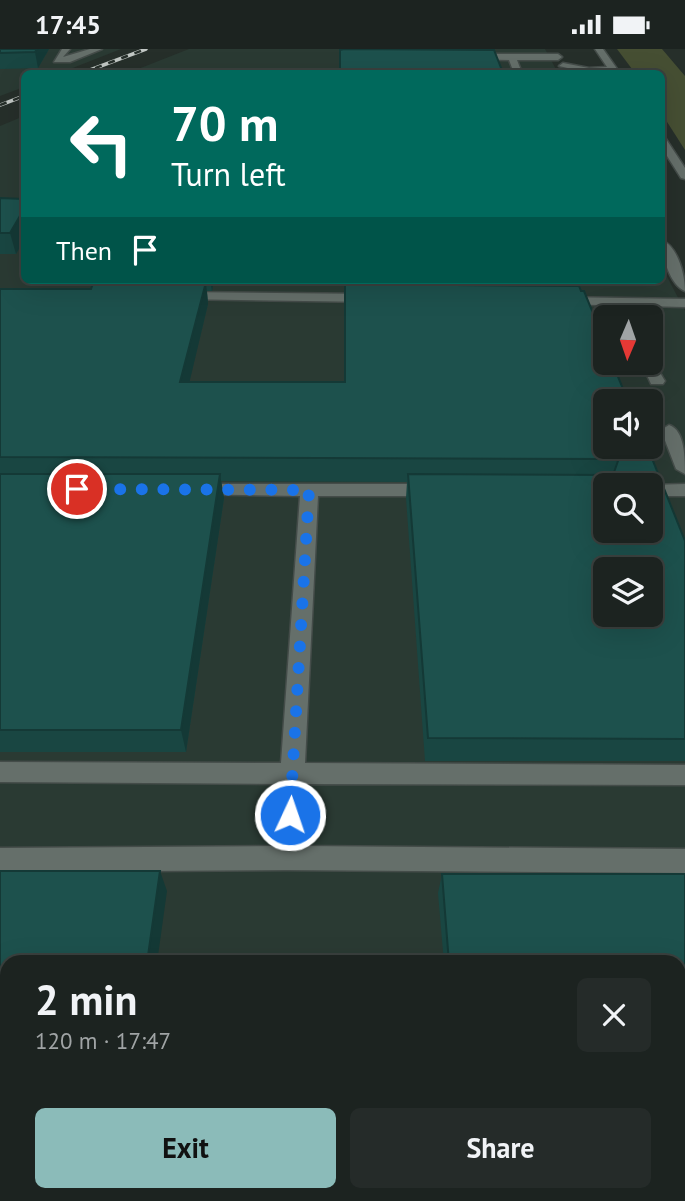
<!DOCTYPE html>
<meta charset="utf-8">
<style>
body{margin:0;font-family:"PT Sans",sans-serif;background:#252b29;color:#f1f3f6;height:100vh;display:flex;flex-direction:column;font-size:26px;white-space:nowrap}
*{box-sizing:border-box;margin:0}
p{font-size:23px;color:#a0a4a5}
.icon{flex:none;width:38px;height:38px;fill:none;stroke:currentColor;stroke-width:2;stroke-linecap:round;stroke-linejoin:round}
.map{position:relative;flex:1;overflow:hidden}
.panel{position:absolute;left:0px;top:906px;width:686px;height:247px;display:flex;flex-direction:column;background:#1c2320;border-radius:21px 21px 0 0;box-shadow:0 7px 28px #0002,0 0 0 2px #3a403e}
.panel>*{flex:none}
.hud{position:absolute;left:21px;top:21px;width:644px;height:214px;border-radius:10px;box-shadow:0 7px 28px #0002,0 0 0 2px #3a403e;background:#00695c;color:#fff;overflow:hidden}
.needle{width:46px;rotate:182deg}
.fabs{position:absolute;left:593px;top:256px;display:grid;gap:14px}
.fabs a{display:grid;place-items:center;width:70px;height:70px;border-radius:10px;background:#1c2320;box-shadow:0 7px 28px #0002,0 0 0 2px #3a403e;font-size:35px}
.pin{position:absolute;display:grid;place-items:center;width:60px;height:60px;color:#fff;margin:-30px;border:4px solid #fff;border-radius:50%;box-shadow:0 2px 7px #0007}
.me{position:absolute;width:77px;margin:-38px;rotate:3deg;stroke-linejoin:round;filter:drop-shadow(0 0 5px #0008)}
.turn{display:flex;align-items:center;gap:24px;height:147px;padding:0 35px;font-size:32px}
.turn .icon{width:91px;height:91px;stroke-width:2.5}
.turn b{display:block;font-size:49px;line-height:60px}
.then{display:flex;align-items:center;height:66px;padding:0 35px;background:#0003;gap:14px;font-size:26px}
.round{display:grid;place-items:center;flex:none;width:74px;height:74px;border-radius:10px;background:#252b29}
.summary{display:flex;align-items:center;justify-content:space-between;height:119px;padding:0 35px}
h1{font-size:42px;font-weight:600;line-height:52px}
.cta{display:flex;gap:14px;margin-top:auto;padding:14px 35px}
.cta a{flex:1;height:80px;border-radius:10px;background:#8bbbb9;color:#111;font-size:28px;font-weight:600;line-height:80px;text-align:center}
.cta a+a{background:#252b29;color:#f1f3f6}
.status{display:flex;justify-content:space-between;align-items:center;height:49px;padding:0 35px;background:#1c2320;direction:ltr}
.status svg{height:19px;fill:currentColor}
.map>svg:first-child{display:block}
.built{fill:#2a3a33;fill-rule:evenodd}
.green{fill:#464f33}
.lines{fill:none;stroke-linecap:round;stroke-linejoin:round}
.minor-casing{stroke:#444c49;stroke-width:3}
.minor{fill:#656f6a;fill-rule:evenodd}
.rail-casing{stroke:#c2c8c5;stroke-width:3.5}
.rail{stroke:#262f2a;stroke-width:2.5;stroke-dasharray:7;stroke-linecap:butt}
.wall{fill:#194642}
.shaded-wall{fill:#143936}
.building{fill:#1d514d;stroke:#143936;stroke-width:2;fill-rule:evenodd}
.route{stroke:#1a73e8;stroke-width:12;stroke-dasharray:0 21.6}
</style>
<div class="status"><b>17:45</b><svg viewBox="0 0 49 12"><path d="M0 12V9h3v3zM5 12V6h3v6zM10 12V3h3v9zM15 12V0h3v12zM26 1h20v11H26zM47 4h2v5h-2z"/></svg></div>
<div class="map">
<svg width="685" height="1152" viewBox="0 0 685 1152">
<rect width="100%" height="100%" fill="#262f2a"/>
<path class="built" d="M0,0H121L60,24H24V38L0,47Z
M189,0H545L558,24H128Z
M24,67V231H662V218L685,262V1152H0V77ZM606,268H651V313H606ZM606,352H651V397H606ZM606,436H651V481H606ZM606,520H651V565H606ZM7,914H679V1146H7Z"/>
<path class="green" d="M617,0H662L685,27V101L662,65V24H635Z"/>
<g class="lines">
<defs>
<path id="minor" d="M62,0H70L63,8L90,0H102L70,13H54Z
M595,0H603L620,24H589L559,17L563,14L589,19L607,18Z
M468,5H558L562,8L558,11H517L522,24H514L509,11L465,10Z
M662,89L666,90L685,119V130L681,129L662,99Z
M662,191C678,198 685,226 685,242C670,236 661,206 662,191Z
M180,243L371,245L378,249L371,253L175,250L173,247Z
M561,248L685,250V258L556,255V249Z
M651,309L665,332L663,335H651L641,313H651Z
M669,376C685,381 685,410 685,425L676,420L661,381Z
M195,435H435L444,441L435,447H318L305,714L685,716V736L304,735L301,797L685,800V824L287,821L0,823V799L275,797L279,735L0,733V713L281,714L300,447L189,445L186,441L189,437Z
M685,435V447H651L649,436Z"/>
</defs>
<use href="#minor" class="minor-casing"/>
<use href="#minor" class="minor"/>
<defs>
<path id="rail" d="M82,24L146,0
M0,56L24,47"/>
</defs>
<use href="#rail" class="rail-casing"/>
<use href="#rail" class="rail"/>
</g>
<path class="wall" d="M0,0H49L38,19L0,20Z
M0,149L24,150V191L16,205H0Z
M102,231H214L212,242H207L208,255L189,333H345L346,231H572L571,237L685,492V712H425L406,449L407,433L221,432L224,449L186,703H0V240H91L103,232Z
M442,825H685V1152H462V1146H679V914H444L438,844Z"/>
<path class="shaded-wall" d="M37,0H49L38,19L35,3Z
M24,160V191L16,205L10,184Z
M210,231H214L212,242Z
M206,233L208,255L184,356L180,333Z
M220,425L224,449L186,703L181,681Z
M160,822L167,842L157,914H147Z"/>
<path class="building" d="M0,0H37L35,3L0,4Z
M344,0L494,1L503,24H340V1Z
M0,149L24,150V160L10,184H0Z
M94,232L206,233L180,333H345V235L579,237L581,242H584L606,296V313H612L628,352H606V397H647L685,492V690L428,689L408,425L613,426L618,412L615,410L0,408V240H91ZM606,436H651V481H606ZM606,520H651V565H606Z
M0,425H220L181,681H0Z
M0,822H160L147,914H7V1146H341V1152H0Z
M442,825H685V1152H469L468,1146H679V914H449Z"/>
<g class="lines">
<path class="route" d="M77,440L309,441L290,766"/>
</g>
</svg>
<div class="fabs">
<a><svg class="needle" viewBox="-14 -14 28 28"><path d="M0-13l5 13h-10z" fill="#e53935"/><path d="M0 13l5-13h-10z" fill="#a0a4a5"/></svg></a>
<a><svg class="icon" aria-label="sound" viewBox="0 0 24 24"><path d="M4 9h4l5-4v14l-5-4H4zM17 9q2 3 0 6"/></svg></a>
<a><svg class="icon" aria-label="search" viewBox="0 0 24 24"><circle cx="10" cy="10" r="6"/><path d="M15 15l6 6"/></svg></a>
<a><svg class="icon" aria-label="layers" viewBox="0 0 24 24"><path d="M12 4l9 5-9 5-9-5zM3 14l9 5 9-5"/></svg></a>
</div>
<div class="pin" style="left:77px;top:440px;background:#d93025"><svg class="icon" aria-label="arrive" viewBox="0 0 24 24"><path d="M6 21V4h12l-3 4 3 4H6"/></svg></div>
<svg class="me" style="left:290px;top:766px" viewBox="-20 -20 40 40"><circle r="17" fill="#1a73e8" stroke="#fff" stroke-width="3"/><path d="M0-11L8 9 0 5-8 9z" fill="#fff"/></svg>
<div class="hud">
<div class="turn"><svg class="icon" aria-label="left" viewBox="0 0 24 24"><path d="M17 20v-9H6M10 6l-5 5 5 5"/></svg><div><b>70 m</b>Turn left</div></div>
<div class="then">Then<svg class="icon" aria-label="arrive" viewBox="0 0 24 24"><path d="M6 21V4h12l-3 4 3 4H6"/></svg></div>
</div>
<section class="panel">
<div class="summary"><div><h1>2 min</h1><p>120 m · 17:47</p></div><a class="round"><svg class="icon" aria-label="close" viewBox="0 0 24 24"><path d="M6 6l12 12M18 6L6 18"/></svg></a></div>
<div class="cta"><a>Exit</a><a>Share</a></div>
</section>
</div>
